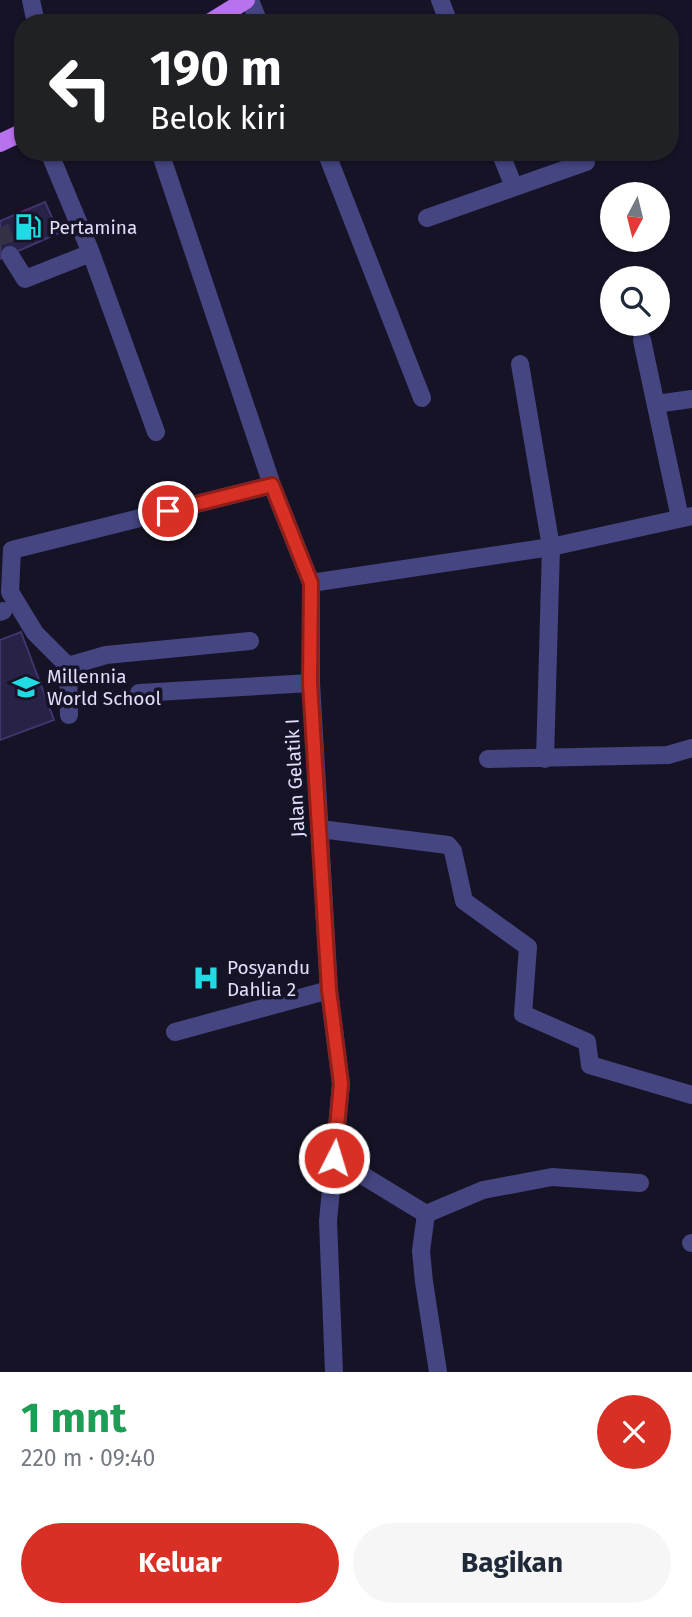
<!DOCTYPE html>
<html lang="id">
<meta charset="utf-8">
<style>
body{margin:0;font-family:"Fira Sans",sans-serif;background:#f6f6f7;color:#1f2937;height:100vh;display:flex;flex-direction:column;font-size:26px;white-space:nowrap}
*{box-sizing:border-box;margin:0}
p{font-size:23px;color:#747a83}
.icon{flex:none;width:38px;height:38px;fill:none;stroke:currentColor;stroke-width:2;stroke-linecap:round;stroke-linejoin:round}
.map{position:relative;height:1372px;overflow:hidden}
.details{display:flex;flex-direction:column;background:#fff;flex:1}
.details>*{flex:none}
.hud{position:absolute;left:14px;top:14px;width:665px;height:147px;border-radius:28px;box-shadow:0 2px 5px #0004;background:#202124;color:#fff;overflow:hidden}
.needle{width:46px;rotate:187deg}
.tools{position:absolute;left:600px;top:182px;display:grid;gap:14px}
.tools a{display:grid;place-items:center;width:70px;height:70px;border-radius:50%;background:#fff;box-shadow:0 2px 5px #0004;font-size:35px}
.pin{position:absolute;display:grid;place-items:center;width:60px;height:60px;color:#fff;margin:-30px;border:4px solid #fff;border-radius:50%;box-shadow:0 2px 7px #0007}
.me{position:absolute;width:77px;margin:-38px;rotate:5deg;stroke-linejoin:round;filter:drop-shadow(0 0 5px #0008)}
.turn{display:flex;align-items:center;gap:24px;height:147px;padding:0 21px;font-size:32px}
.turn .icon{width:91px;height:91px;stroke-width:2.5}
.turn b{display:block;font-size:49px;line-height:60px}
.round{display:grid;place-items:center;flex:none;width:74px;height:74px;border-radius:37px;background:#f6f6f7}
.overview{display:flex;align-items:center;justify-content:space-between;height:119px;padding:0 21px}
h1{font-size:42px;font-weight:700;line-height:52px;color:#1e9e55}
.cta{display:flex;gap:14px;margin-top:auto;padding:14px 21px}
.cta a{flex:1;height:80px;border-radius:42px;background:#d93025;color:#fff;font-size:28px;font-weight:700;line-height:80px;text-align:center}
.cta a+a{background:#f6f6f7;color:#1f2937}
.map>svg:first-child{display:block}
.building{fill:#272246;stroke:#3f366f;stroke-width:2}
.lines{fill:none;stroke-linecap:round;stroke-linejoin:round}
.minor-tunnel{stroke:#343147;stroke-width:18;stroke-dasharray:18 9;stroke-linecap:butt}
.minor{stroke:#444581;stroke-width:18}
.major{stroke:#b972ee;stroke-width:18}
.route-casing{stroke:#8d1f18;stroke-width:18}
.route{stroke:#d93025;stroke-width:12}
.labels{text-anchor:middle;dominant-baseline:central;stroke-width:7;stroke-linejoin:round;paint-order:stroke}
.poi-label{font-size:19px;fill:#e0defb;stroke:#161327;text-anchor:start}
.street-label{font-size:19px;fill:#e0defb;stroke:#161327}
</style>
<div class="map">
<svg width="692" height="1372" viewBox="0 0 692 1372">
<rect width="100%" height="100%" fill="#161327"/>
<path class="building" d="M45,202L59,233L0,259V221Z
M21,632L54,720L0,740V640Z"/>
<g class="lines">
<path class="minor-tunnel" d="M0,227L10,255"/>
<path class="minor" d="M31,0L36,23
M250,0L259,23
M440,0L449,23
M160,152L272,485L311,583V683L329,990L341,1084L328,1221L334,1372
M326,152L422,398
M500,152L514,187
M427,218L586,162
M91,253L156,432
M10,255L25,279L91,253L49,152
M642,340L680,518
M520,364L551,547L545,759
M656,404L692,399
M311,583L551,547L692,516
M0,612L3,611
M68,666L106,655L250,641
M139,693L311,683
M69,715L68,666L35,633L10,592L12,550L272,485
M488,759L668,755L692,748
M320,829L448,845L453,851L464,901L528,947L523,1014L587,1042L590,1065L692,1095
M175,1032L329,990
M334,1158L426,1214
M426,1214L483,1190L552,1177L640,1183
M426,1214L421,1251L424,1282L438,1372
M691,1243H692"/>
<path class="major" d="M209,23L246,0
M0,143L23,132"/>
</g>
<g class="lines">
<defs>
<path id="route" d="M168,511L272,485L311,583L310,683L329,990L341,1084L334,1158"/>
</defs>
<use href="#route" class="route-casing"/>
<use href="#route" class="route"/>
</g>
<defs>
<symbol id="fuel-bare" viewBox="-9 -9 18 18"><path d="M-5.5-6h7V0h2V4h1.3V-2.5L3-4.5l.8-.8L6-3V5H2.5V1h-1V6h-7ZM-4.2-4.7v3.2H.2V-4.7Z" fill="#20dae4" stroke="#161327" stroke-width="2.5" paint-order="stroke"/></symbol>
<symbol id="school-bare" viewBox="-9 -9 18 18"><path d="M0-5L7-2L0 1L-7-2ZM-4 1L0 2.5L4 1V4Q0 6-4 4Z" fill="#20dae4" stroke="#161327" stroke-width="2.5" paint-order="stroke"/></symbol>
<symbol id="hospital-bare" viewBox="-9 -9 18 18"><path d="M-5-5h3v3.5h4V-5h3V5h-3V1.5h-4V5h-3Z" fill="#20dae4" stroke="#161327" stroke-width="2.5" paint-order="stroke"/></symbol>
</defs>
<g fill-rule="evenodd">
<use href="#fuel-bare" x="9" y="208" width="38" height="38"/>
<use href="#school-bare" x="7" y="668" width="38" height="38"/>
<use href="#hospital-bare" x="187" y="959" width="38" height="38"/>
</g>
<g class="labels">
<g class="poi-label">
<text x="49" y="227">Pertamina</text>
<text x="47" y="676">Millennia<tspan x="47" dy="22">World School</tspan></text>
<text x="227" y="967">Posyandu<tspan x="227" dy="22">Dahlia 2</tspan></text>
</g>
<g class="street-label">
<text transform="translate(295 778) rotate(-93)">Jalan Gelatik I</text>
</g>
</g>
</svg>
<div class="tools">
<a><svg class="needle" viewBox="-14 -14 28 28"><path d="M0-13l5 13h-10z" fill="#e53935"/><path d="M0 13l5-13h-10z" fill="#747a83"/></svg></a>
<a><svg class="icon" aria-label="search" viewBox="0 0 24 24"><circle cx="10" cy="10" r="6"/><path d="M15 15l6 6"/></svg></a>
</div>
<div class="pin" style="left:168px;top:511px;background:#d93025"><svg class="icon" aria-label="arrive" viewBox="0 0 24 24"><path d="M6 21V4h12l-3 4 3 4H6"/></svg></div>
<svg class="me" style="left:334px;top:1158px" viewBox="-20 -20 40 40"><circle r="17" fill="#d93025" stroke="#fff" stroke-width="3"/><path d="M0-11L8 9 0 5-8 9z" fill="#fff"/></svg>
<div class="hud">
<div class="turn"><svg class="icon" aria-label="left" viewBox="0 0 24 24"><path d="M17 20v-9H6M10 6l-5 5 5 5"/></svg><div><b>190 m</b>Belok kiri</div></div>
</div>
</div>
<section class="details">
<div class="overview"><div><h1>1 mnt</h1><p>220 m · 09:40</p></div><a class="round" style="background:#d93025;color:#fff"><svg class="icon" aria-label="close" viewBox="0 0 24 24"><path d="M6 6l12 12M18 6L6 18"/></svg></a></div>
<div class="cta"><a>Keluar</a><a>Bagikan</a></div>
</section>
